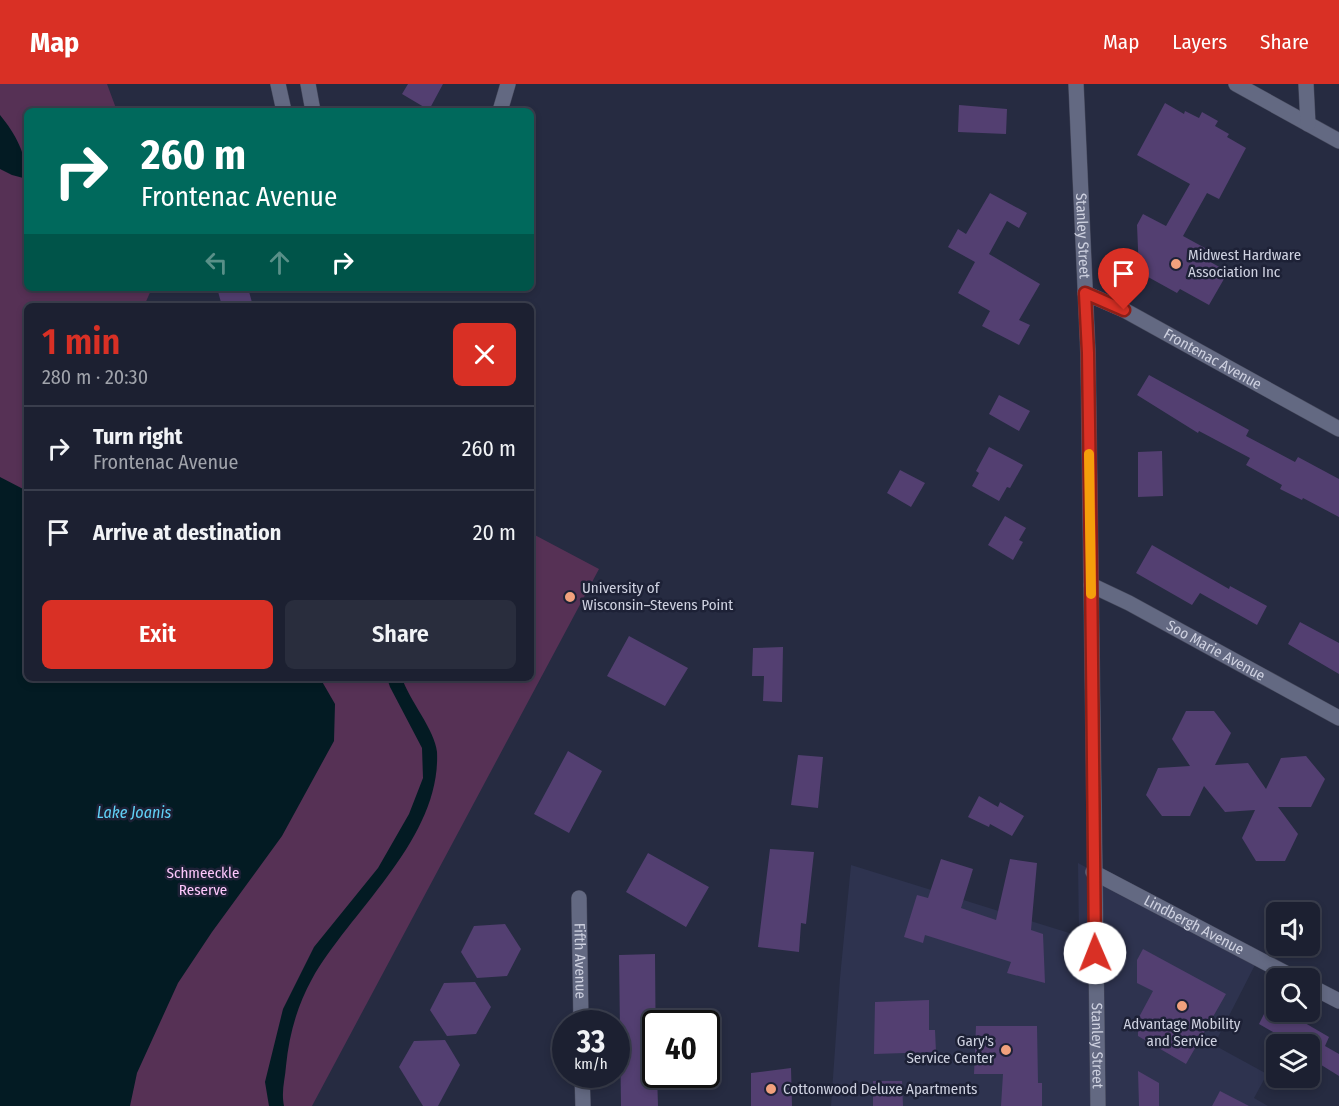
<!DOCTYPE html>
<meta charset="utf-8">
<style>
body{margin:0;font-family:"Fira Sans Condensed",sans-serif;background:#292d3d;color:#f1f3f6;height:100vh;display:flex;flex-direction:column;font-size:22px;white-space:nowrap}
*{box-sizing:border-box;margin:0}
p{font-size:20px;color:#a0a3ab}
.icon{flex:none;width:33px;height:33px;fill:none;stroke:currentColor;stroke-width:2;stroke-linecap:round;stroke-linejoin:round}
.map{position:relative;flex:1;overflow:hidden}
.details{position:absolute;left:24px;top:219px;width:510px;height:378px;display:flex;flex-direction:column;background:#1c2031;border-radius:9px;box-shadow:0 3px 9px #0003,0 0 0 2px #3a3e4d}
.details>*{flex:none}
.banner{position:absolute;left:24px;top:24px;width:510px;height:183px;border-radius:9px;box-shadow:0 3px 9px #0003,0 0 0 2px #3a3e4d;background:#00695c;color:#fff;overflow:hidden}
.controls{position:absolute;left:1266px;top:818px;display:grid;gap:12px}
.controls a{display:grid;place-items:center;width:54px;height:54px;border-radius:9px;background:#1c2031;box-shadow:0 3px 9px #0003,0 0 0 2px #3a3e4d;font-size:30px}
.speed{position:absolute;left:552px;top:926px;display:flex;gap:12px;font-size:30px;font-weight:700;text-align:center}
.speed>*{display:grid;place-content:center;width:78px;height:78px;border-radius:50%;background:#1c2031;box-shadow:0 3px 9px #0003,0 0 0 2px #3a3e4d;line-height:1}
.speed small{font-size:15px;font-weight:400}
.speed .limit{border:3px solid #111;border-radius:9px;background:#fff;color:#111}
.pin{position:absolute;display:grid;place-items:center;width:51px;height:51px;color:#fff;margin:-62px -26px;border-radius:50% 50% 50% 0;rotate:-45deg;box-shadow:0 0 6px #0007}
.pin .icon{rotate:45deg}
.me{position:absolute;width:66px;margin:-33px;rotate:359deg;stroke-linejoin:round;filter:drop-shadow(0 0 4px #0008)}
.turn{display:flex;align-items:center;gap:21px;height:126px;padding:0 18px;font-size:27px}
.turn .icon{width:78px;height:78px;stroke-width:2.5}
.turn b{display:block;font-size:42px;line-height:51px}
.lanes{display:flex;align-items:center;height:57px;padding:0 18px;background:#0003;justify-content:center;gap:30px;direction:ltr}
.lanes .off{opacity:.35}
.round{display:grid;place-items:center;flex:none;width:63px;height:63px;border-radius:9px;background:#292d3d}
.headline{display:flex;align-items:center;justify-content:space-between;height:102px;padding:0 18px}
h1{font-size:36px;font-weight:600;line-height:45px;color:#d93025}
.action{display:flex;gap:12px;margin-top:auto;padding:12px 18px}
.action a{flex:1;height:69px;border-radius:9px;background:#d93025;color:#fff;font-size:24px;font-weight:600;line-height:69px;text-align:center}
.action a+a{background:#292d3d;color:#f1f3f6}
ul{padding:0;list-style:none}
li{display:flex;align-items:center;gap:18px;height:84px;padding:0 18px;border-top:2px solid #3a3e4d}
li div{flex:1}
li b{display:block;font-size:22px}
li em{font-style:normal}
header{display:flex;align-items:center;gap:36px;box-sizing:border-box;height:84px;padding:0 30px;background:#d93025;color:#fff}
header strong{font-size:28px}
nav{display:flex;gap:33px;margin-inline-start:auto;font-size:21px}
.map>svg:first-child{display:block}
.built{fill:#2e334f}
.green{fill:#563155}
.water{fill:#031b23}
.building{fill:#533f71}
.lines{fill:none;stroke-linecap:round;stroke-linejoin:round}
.minor-casing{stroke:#45485b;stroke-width:16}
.tertiary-casing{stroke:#45485b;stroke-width:16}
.minor{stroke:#636982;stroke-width:15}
.tertiary{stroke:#636982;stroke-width:15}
.route-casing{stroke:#8d1f18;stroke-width:15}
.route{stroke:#d93025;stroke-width:10}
.slow{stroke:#f59e0b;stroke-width:10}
.poi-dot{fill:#f1a17d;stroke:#1d2136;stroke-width:2}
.labels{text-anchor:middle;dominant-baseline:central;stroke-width:5;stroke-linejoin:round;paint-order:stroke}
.street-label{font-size:15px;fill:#ced1e0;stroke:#1d2136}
.poi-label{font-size:15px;fill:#ced1e0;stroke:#1d2136;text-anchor:start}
.park-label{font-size:15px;fill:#fdc7fc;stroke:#1d2136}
.water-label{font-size:16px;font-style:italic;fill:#61d1f7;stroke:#1d2136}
</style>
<header>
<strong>Map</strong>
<nav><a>Map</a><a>Layers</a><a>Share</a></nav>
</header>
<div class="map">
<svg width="1339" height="1022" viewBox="0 0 1339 1022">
<rect width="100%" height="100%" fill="#262b41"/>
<path class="built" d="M1078,779L1258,875L1214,961L1267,990L1254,1014L1268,1022H831L840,894L851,781L1079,852Z"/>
<path class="green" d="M0,0H107L117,27H27V204H152L144,222H27V594H531V449L599,485L312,1022H0Z"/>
<path class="water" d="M0,31C15,49 27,71 27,95L12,91L0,85Z
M0,393L27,407V594H320L335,620L334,657L282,752L212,848L178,899L137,989L130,1022H0Z
M387,594H402C409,616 435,646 437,668C441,755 351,826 312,895C297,922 289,951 286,982C285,996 281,1007 284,1022H269L265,998L283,925L314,863L378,784L409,730L423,694L422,664L390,603Z"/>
<path class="building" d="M408,0H443L429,26L402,10Z
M1165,19L1184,30L1185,27L1199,34L1202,28L1218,37L1215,42L1229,50L1227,53L1246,64L1219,115L1207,109L1183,152L1205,164L1200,172L1228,188L1209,221L1180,205L1177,209L1139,188L1137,141L1143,130L1166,142L1190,100L1137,71Z
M959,21L1007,25L1006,50L958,48Z
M990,109L1027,129L1019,144L1007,137L989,170L1040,200L1019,236L1030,241L1019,261L982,242L990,227L958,209L975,178L948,163L958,145L966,150Z
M217,204H248L253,222H222Z
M1149,291L1249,346L1246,352L1295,378L1298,373L1339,395V433L1303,414L1302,416L1280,405L1282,401L1246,381L1250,374L1199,347L1198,349L1137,311Z
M999,311L1030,327L1019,347L989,330Z
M989,363L1023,381L1010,404L1007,403L999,417L972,402L979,389L976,387Z
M1162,367L1163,412L1138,413V368Z
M900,386L925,399L911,423L887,409Z
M1005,432L1026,444L1019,456L1023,458L1013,476L988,461Z
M1152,461L1229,505L1230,502L1267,522L1257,541L1200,509L1192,521L1136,489Z
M1300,538L1339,559V590L1288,560Z
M629,552L688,584L665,622L607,592Z
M783,563L782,618L763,617L764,592H752L753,564Z
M1186,627H1214L1231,649L1215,681L1248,679L1266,705L1281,674L1306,672L1325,695L1311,723H1278L1298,750L1285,777H1256L1242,754L1255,726L1225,728L1204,702L1190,732H1162L1146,711L1158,684L1190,682L1172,655Z
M568,667L602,687L569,749L534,730Z
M798,671L823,673L818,724L791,721Z
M979,712L998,723L1000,718L1024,732L1012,752L990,740L989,743L968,733Z
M770,765L814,768L806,840L801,839L799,868L758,863Z
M648,769L709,803L686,843L626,808Z
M941,775L973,785L961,824L996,836L1010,775L1037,779L1031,846L1043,850L1045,899L1007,889L1011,878L925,851L923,859L904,853L917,811L928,814Z
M505,840L521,865L507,892L477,894L461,868L474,842Z
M1143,865L1226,910L1186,980L1138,952V935L1153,907L1137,899V876Z
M655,870L656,990H657L658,1022H621L619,871Z
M475,898L491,923L476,950L447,952L430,926L444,899Z
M929,916V946H935L936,968L874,970L875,918Z
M1269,920L1276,923V927H1295L1293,932L1329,953L1325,962L1339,970V992L1310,974V960H1294L1259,940Z
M976,942H1037L1038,999H1042V1022H1001L1003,990H974Z
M445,956L460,981L438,1022H423L399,983L414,957Z
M791,984L792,1022H751V989Z
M1138,987L1159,999V1022H1139Z
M873,997H902L903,1022H873Z
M1220,1007L1249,1022H1212Z"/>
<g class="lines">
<defs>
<g id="minor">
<path d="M278,0L284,27"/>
<path d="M308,0L313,27"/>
<path d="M1236,0L1339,57"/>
<path d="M1306,0L1308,40"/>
<path d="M500,27L508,0"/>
<path id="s1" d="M1085,209L1124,226L1339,345"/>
<path id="s2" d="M1091,501L1129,519L1339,634"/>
<path id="s3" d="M1093,788L1295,894"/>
<path id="s4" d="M579,814L581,939"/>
<path d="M1310,902L1339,917"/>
<path d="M582,990L583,1022"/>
</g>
<g id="tertiary">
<path id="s5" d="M1076,0L1088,269L1098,1022"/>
</g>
</defs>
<use href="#minor" class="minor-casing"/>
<use href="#tertiary" class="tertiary-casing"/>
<use href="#minor" class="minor"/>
<use href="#tertiary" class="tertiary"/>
</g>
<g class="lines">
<defs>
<path id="route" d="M1095,869L1091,481L1088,269L1085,209L1124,226"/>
</defs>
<use href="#route" class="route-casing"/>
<use href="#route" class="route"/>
<path class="slow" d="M1089,370L1091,510"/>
</g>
<g class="poi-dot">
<circle cx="1176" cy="180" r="6"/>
<circle cx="570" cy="513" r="6"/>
<circle cx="1182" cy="922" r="6"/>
<circle cx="1006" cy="966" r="6"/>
<circle cx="771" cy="1005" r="6"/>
</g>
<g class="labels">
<g class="street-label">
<text stroke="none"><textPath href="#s5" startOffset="152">Stanley Street</textPath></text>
<text stroke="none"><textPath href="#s1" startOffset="144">Frontenac Avenue</textPath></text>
<text stroke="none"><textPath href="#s2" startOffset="141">Soo Marie Avenue</textPath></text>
<text stroke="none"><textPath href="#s3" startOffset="114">Lindbergh Avenue</textPath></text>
<text stroke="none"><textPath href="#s4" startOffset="63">Fifth Avenue</textPath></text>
<text stroke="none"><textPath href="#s5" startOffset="962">Stanley Street</textPath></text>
</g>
<g class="poi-label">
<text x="1188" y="171">Midwest Hardware<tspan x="1188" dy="17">Association Inc</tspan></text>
<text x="582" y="504">University of<tspan x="582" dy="17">Wisconsin–Stevens Point</tspan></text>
<text x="1182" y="940" text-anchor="middle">Advantage Mobility<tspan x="1182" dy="17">and Service</tspan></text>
<text x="994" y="957" text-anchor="end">Gary's<tspan x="994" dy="17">Service Center</tspan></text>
<text x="783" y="1005">Cottonwood Deluxe Apartments</text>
</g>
<g class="park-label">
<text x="203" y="789">Schmeeckle<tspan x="203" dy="17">Reserve</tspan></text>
</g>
<g class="water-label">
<text x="134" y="728">Lake Joanis</text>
</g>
</g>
</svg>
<div class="controls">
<a><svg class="icon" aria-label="sound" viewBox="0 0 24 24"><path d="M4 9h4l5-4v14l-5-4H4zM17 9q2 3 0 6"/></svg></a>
<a><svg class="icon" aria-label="search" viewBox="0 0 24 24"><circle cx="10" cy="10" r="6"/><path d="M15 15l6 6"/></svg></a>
<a><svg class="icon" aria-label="layers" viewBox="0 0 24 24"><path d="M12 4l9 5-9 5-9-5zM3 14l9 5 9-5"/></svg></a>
</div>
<div class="speed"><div>33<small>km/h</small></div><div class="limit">40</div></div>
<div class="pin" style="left:1124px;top:226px;background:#d93025"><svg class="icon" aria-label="arrive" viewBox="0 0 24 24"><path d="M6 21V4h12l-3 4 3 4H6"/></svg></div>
<svg class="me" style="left:1095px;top:869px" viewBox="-20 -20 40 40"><circle r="19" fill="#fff"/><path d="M0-13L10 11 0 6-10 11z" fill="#d93025"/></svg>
<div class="banner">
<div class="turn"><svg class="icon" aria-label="right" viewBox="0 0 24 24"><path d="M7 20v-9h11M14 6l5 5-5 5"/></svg><div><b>260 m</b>Frontenac Avenue</div></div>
<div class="lanes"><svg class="icon off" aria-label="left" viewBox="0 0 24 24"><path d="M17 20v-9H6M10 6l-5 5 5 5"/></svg><svg class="icon off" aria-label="ahead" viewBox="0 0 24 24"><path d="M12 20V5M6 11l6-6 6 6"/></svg><svg class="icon" aria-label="right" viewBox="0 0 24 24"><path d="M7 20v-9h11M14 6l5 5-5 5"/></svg></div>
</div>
<section class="details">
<div class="headline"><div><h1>1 min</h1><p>280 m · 20:30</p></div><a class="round" style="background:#d93025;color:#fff"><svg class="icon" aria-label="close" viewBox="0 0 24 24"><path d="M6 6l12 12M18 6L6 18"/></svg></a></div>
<ul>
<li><svg class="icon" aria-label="right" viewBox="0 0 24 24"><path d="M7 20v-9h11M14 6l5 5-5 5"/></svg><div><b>Turn right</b><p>Frontenac Avenue</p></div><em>260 m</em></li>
<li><svg class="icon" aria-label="arrive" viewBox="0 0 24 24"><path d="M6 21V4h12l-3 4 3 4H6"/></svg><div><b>Arrive at destination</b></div><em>20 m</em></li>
</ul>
<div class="action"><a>Exit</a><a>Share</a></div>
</section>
</div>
